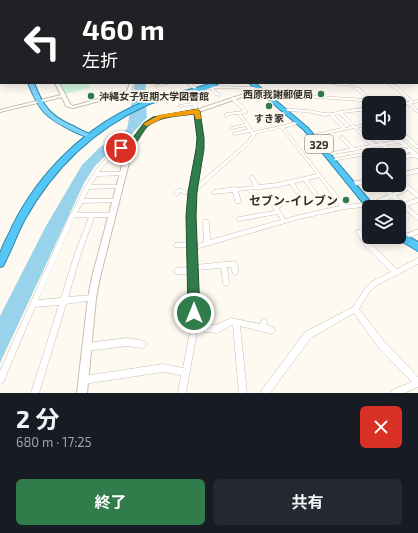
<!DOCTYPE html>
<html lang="ja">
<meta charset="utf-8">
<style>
body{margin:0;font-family:"Exo 2","Noto Sans JP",sans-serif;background:#242831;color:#f1f3f6;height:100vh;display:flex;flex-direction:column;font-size:15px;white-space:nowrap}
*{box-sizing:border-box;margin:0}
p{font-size:13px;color:#9ea1a6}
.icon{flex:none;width:22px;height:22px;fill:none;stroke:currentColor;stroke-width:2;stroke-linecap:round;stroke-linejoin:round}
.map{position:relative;height:393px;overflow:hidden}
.sheet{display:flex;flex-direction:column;background:#171b24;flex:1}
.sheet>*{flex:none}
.guide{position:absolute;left:0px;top:0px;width:418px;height:84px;box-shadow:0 2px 10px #0003;background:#202124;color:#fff;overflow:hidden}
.tools{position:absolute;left:362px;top:96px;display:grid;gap:8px}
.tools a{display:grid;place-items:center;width:44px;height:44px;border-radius:6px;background:#171b24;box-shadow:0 2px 10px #0003;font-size:20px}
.pin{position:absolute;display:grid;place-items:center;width:34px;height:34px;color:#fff;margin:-17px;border:2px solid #fff;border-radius:50%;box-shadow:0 1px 4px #0007}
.me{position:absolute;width:44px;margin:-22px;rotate:0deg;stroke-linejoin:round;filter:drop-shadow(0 0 3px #0008)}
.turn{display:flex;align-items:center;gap:14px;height:84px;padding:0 16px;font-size:18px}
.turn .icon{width:52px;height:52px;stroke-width:2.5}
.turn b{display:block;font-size:28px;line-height:34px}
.round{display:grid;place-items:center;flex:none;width:42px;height:42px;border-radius:6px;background:#242831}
.head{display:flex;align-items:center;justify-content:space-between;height:68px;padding:0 16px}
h1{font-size:24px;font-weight:700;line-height:30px}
.cta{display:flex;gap:8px;margin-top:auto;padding:8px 16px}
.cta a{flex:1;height:46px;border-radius:6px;background:#307c4b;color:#fff;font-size:16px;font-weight:700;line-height:46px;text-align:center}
.cta a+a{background:#242831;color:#f1f3f6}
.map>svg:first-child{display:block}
.green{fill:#d0f7dc}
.water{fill:#99d2eb}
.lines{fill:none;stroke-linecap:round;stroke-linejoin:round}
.stream{stroke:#99d2eb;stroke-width:1}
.minor-casing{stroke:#c7bfac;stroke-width:1}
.tertiary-casing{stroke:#c7bfac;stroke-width:2}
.primary-casing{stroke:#2d89ae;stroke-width:2}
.trunk-casing{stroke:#2d89ae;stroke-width:2}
.minor{fill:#fff;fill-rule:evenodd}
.tertiary{fill:#fff;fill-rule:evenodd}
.primary{fill:#7fd5f9;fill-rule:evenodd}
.trunk{fill:#54c7f7;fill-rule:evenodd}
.route{fill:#307c4b;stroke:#1f5131}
.slow{fill:#f59e0b}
.poi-dot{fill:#307c4b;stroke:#fefaf2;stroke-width:1.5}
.labels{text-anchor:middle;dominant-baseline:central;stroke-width:3.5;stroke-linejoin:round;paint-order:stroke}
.far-poi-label{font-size:10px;font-weight:bold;fill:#343129;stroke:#fefaf2;text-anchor:end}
.shield{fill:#fefaf2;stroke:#716d65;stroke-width:1}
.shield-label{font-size:11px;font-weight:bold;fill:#343129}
.poi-label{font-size:12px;font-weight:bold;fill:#343129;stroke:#fefaf2;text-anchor:end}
</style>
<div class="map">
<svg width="418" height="393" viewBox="0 0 418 393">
<rect width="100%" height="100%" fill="#fefaf2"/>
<path class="green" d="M262,0H418V23L417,1Z
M63,83H87L90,88L65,94L59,84Z"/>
<path class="water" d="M135,83H146L145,96L147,117L131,135L107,154L95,166L84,183L0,363V316L46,226L82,165L99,148L127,129Z"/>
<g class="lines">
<path class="stream" d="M268,1L274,0"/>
<defs>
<path id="minor" d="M63,0L66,1H62Z
M166,0H168V1H166Z
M200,0H202L203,1H201Z
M214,0H225L226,1H213Z
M233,0H235L234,1H232Z
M251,0H253V1H251Z
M0,2H1V4H0Z
M417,32L418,33V35L417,34Z
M417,42H418V44H417Z
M417,63H418V65H417Z
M0,68H1V70H0Z
M417,73H418V75H417Z
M165,83H171L157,87L155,86Z
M186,83H190L201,91L214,86L257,87L259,88L257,89L214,88L215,91L220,94V96C216,96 213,93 211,89L202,94L201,96L195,98L201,123L203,138L197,185L247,142L252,135L250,132L234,135L232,134L233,133L248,129L246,126L232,129L230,128L231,127L245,124L238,114L228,115L227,117H226L224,116L226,113L243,111L232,99L231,98L233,97H234L248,112L246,113L241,114L254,132L256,131L281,126L298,121H300V123L284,128L345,205L372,202L388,195L378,185H383L393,193L405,188L399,183V178L401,179L418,193V198L416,197L408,190L396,196L404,203L418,198V202L407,206L418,215V220L416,219L403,208L399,209V207H396L397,206L399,205L392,198L373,206L344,209L299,219L196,249V265L234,261L236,262C238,265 239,271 237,274L235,275L233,274L231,267H227L229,283L228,285L226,286L224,285L223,283L221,268L196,270L197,324L216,325L231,318L260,324L262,320L264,319L266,320L267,322V325L274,328L276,330L272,334L240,326L247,393H239L233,325H231L217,333L197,331L186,393H178L181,375L163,372L84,384L81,383L80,380L81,377L84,376L163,364L183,368L191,327L190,274H177L175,273L174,271L175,269L177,268H190V250L189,248L190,247H175L174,245L175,243L190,242L189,201L190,194L188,195L180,192L178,195L176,196L174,194C181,182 182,194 191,190L199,138L197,123L193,105L180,107L178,106L180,105L192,103L191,98L198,94L199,93ZM281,128L317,174L278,183L259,185L253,176L251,175L249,177L254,186L237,188L235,187L214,190L212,192V193L214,194L233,192L235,202L236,203H240L241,202L238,191L256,189L258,190L260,189L278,187L290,184L296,193L298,194L300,192L294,183L304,181L315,197L317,198L319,196L308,180L319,177L340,206L299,215L285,219L278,208L281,207L282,206L281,205C278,204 276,205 273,206L272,207L275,211L239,217L237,218L236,219L237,220L239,221L277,214L281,220L210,240L209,222L208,220H204L203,222L204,242L196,245L195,201L196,191L249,144L257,133Z
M328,83L342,84L345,83H348V84L361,89L371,100L410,102L397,90L387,83C397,83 406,95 413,101L418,100V102L411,104L418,110V113L407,104L287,96L270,91H260L258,90L260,89H270L287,94L367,99C361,93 354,86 345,85C339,85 334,85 328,83Z
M369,107V109L363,110L369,115V118L360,111L343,113L355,126L369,123V125L357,128L375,144L379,143L376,141H374L373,140L374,139L369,134V132V133H372L378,138L390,136L387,133C397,133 410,148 418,154V159L414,157L399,159V157L412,154L410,152L396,155H391L388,151L332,161H330V160L332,159L385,149L381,146L356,150L354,151H352L327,155H325V154L327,153L350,149L340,137L342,136H343L354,148L370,145L354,128L312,137H311V135L342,128L330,115L325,116L307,112L284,111L282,110L284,109C292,109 300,109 307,110C319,111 327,116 339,111H341ZM339,114L352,126L346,128L334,115ZM392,137L396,140L383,143L380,140ZM399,143L402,145L395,146V148L405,147L408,149L394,152L385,145Z
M399,129H400L418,145V148H416L399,132Z
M131,144H132V146C118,150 108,160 99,172H123L125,174V175L97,176L91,185H120L122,187V188L89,189L84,199H116L118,200L119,201L118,202L82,203L77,213H112L114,214L115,215L114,216L112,217H94L81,253L68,297L92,295L94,296L95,298L94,300L66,304L39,393H31L59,305L35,307L3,383L0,384V371L70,215C74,210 76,204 79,199C91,176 105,150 131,144ZM75,217H89L75,253L61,298L38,300Z
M418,169V173L399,177V173Z
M369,179V183L352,186L350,184L352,182Z
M357,230H361L369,242L397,269L418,258V264L377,285L370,291L359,309L384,341L418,377V387L404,393H391L392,390L412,382L378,347L354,313L311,338L270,393H261L262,390L305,332L353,307L366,287L373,281L391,272L365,246L357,234L356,232Z
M416,230H418V234L403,240H401L400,238L401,236Z
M127,338L145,341L146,344L145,347L142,348L127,346L87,351L84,350L83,347L84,344L87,343Z"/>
<path id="tertiary" d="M70,0H72L73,1H71Z
M81,0H90L87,1Z
M99,0H101L102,1H100Z
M130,0H132L133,1H131Z
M0,17H1V19H0Z
M0,41H1V43H0Z
M55,83H59L70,104L73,106L127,91L130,83H134L130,93L73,108L66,106L62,97L0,112V110L61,95Z
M259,89L262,90L196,113L163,118L148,125L133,147L100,277L96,298L87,393H77L88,298L92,277L127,147L144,123L160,116L193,111Z"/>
<path id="primary" d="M0,8H1V11H0Z
M28,83H34C43,106 50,116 73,126C79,129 86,133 93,135V137C86,138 79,134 73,131C46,118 39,111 28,83Z"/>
<path id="trunk" d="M153,0H157L158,1H154Z
M255,0H259L260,1H256Z
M211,83H219C202,96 167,96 147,105C94,129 53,169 25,219C17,234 11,251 3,266L0,267C0,263 0,259 0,255C1,247 9,235 12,227C39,172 87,125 144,102C166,93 190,92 211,83Z
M249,83H255L308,128L375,207H369L368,209L304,130Z
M399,231L418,242V251L396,238L399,237Z"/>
</defs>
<use href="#minor" class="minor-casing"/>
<use href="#tertiary" class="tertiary-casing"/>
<use href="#primary" class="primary-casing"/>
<use href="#trunk" class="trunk-casing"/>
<use href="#minor" class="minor"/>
<use href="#tertiary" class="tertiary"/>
<use href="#primary" class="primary"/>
<use href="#trunk" class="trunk"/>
</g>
<path class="route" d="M197,109L200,111L204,138V149L197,192L196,216L200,313L198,317L194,319L190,317L188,313L186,216L188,192L196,149L197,138L194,114C180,116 159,116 148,126C136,138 142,144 121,150L117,148L129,143L144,123L153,117Z"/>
<path class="slow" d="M197,109L200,111L201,119H196L194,114L163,118L147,126L143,124L159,115Z"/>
<g class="poi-dot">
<circle cx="321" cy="94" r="4"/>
<circle cx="91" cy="96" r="4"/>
<circle cx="269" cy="106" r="4"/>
<circle cx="346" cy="200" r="4"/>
</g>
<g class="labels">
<g class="far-poi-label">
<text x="313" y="94">西原我謝郵便局</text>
<text x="99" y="96" text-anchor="start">沖縄女子短期大学図書館</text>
<text x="269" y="118" text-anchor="middle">すき家</text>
</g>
<rect class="shield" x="305" y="135" width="28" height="18" rx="3"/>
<g class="shield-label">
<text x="319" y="144">329</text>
</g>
<g class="poi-label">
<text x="338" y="200">セブン-イレブン</text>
</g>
</g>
</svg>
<div class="tools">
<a><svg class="icon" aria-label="sound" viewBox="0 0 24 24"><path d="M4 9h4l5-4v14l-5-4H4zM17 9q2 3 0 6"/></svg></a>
<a><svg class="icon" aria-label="search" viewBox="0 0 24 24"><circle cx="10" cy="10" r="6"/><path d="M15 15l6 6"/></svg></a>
<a><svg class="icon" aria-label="layers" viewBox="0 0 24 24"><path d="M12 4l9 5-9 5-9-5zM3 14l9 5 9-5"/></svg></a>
</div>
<div class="pin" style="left:121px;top:148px;background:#d93025"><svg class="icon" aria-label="arrive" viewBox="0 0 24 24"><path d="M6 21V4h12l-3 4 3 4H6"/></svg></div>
<svg class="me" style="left:194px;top:313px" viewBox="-20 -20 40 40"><circle r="17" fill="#307c4b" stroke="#fff" stroke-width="3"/><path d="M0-11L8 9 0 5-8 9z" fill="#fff"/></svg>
<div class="guide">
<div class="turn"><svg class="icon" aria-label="left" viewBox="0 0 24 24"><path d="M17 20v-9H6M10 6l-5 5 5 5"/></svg><div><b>460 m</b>左折</div></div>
</div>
</div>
<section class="sheet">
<div class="head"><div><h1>2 分</h1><p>680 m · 17:25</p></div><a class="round" style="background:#d93025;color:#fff"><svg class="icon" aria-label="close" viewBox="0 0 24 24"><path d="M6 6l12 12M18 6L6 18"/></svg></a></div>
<div class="cta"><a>終了</a><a>共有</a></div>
</section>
